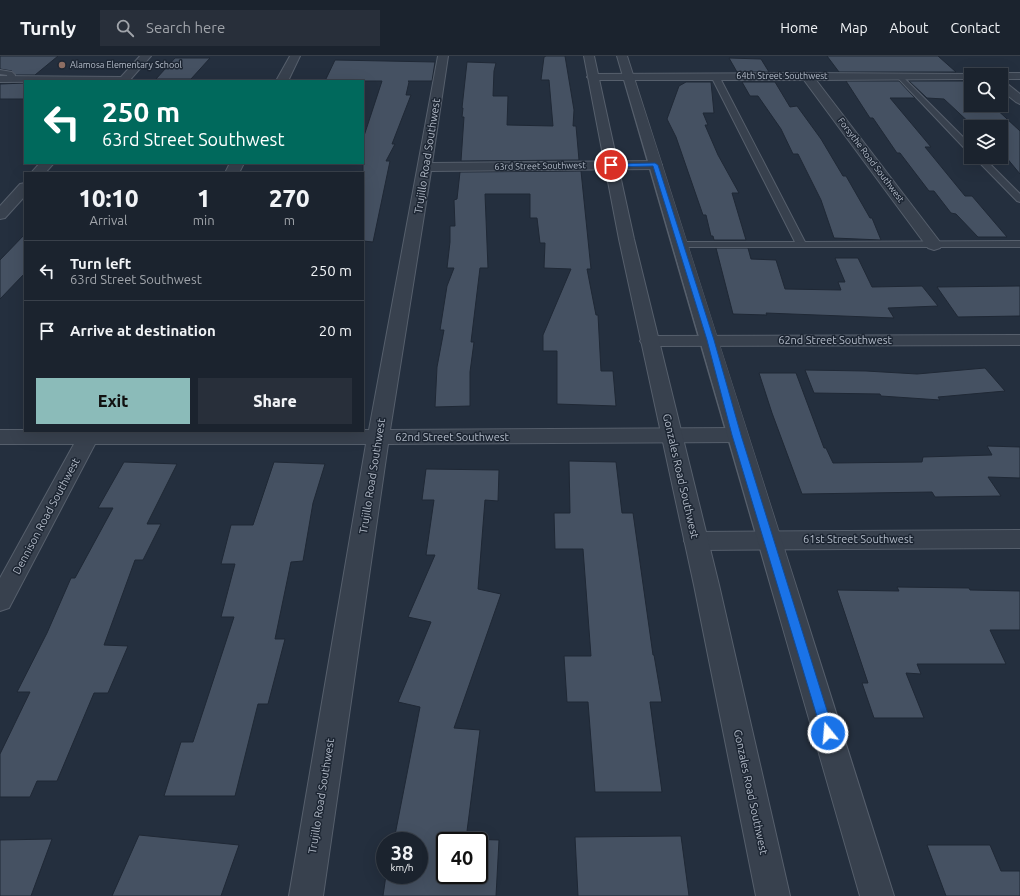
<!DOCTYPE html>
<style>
body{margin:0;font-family:Ubuntu,sans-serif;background:#282f3a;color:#f1f3f6;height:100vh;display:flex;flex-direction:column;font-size:15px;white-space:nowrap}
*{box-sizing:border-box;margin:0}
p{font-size:13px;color:#a0a4aa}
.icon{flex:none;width:22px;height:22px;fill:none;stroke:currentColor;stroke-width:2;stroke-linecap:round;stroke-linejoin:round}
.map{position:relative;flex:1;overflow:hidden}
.side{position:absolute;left:24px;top:116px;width:340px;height:260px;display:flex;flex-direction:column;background:#1b232e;border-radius:0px;box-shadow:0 4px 16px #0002,0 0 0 1px #39404a}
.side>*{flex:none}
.banner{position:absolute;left:24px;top:24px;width:340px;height:84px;border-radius:0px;box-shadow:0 4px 16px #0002,0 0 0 1px #39404a;background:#00695c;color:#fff;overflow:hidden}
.controls{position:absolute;left:964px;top:12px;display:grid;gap:8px}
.controls a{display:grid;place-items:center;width:44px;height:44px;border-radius:0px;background:#1b232e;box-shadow:0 4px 16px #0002,0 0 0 1px #39404a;font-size:20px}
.speed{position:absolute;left:376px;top:776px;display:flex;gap:8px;font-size:20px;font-weight:700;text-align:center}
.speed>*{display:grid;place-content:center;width:52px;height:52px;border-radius:50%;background:#1b232e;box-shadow:0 4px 16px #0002,0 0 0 1px #39404a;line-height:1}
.speed small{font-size:10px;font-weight:400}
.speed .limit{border:2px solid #111;border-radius:6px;background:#fff;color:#111}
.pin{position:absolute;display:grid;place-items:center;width:34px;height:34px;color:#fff;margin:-17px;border:2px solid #fff;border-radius:50%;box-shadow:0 1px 4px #0007}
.me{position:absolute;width:44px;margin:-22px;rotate:343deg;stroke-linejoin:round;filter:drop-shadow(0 0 3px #0008)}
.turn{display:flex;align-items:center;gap:14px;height:84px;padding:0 12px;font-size:18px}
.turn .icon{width:52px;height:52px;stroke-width:2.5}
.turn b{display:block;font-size:28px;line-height:34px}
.eta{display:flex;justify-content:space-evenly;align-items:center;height:68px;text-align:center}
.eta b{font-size:24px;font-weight:800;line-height:28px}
.button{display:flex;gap:8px;margin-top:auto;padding:8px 12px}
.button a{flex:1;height:46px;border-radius:0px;background:#8bbbb9;color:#111;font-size:16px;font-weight:800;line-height:46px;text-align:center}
.button a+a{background:#282f3a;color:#f1f3f6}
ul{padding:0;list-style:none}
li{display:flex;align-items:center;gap:12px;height:60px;padding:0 12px;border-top:1px solid #39404a}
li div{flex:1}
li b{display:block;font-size:15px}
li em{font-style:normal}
header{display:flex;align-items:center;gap:24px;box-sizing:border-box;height:56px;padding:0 20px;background:#1b232e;border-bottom:1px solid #39404a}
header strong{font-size:19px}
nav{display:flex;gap:22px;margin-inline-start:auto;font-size:14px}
.search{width:280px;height:36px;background:#282f3a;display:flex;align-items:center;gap:10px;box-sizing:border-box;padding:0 14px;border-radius:0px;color:#a0a4aa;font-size:15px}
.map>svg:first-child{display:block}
.building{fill:#455162;stroke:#1f2835;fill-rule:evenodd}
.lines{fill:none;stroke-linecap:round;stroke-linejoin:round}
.service-casing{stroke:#565f6c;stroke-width:2}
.minor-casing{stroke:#565f6c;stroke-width:2}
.tertiary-casing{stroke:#565f6c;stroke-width:2}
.service{fill:#38414e;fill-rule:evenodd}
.minor{fill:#38414e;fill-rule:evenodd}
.tertiary{fill:#38414e;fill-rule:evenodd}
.route{fill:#1a73e8;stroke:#114b97}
.education-dot{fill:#8d6e63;stroke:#1d2633;stroke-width:1.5}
.labels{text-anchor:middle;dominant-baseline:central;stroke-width:3;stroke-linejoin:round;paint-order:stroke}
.far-poi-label{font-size:9px;fill:#b4bcc9;stroke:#1d2633;text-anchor:start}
.far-street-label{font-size:9px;fill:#b4bcc9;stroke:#1d2633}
.street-label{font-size:11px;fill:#b4bcc9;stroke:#1d2633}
</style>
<header>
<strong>Turnly</strong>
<div class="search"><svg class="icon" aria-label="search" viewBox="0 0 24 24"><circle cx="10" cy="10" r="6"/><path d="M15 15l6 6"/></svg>Search here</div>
<nav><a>Home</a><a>Map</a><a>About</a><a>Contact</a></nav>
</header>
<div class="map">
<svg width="1020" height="840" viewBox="0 0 1020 840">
<rect width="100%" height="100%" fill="#242f3e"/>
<path class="building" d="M0,0H58L35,19H16L12,15L0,13Z
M546,0H565L574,54L573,70H576L579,104L461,105L464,61H462L463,52H462L467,6L496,7L494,15L493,40H508L507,69L553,70L549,24H541L544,1Z
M827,0H938L956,16H839Z
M175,2H210L191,23H156Z
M729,2L761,3L769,16H737Z
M335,4L435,6L432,25H408L409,26L406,39H411L392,88H395L386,105H390L373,186L363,185V83L382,25H325Z
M846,25H899L915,42H890L931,91H925L965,140H972L1007,181H978L956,158L951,157L934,135H929L900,97H897L873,62H870Z
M909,25H965L971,30V49H992L1020,75V118L1001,95V71H974L944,43L927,42Z
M686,26H711L714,57H703L708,69H705L718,99L739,137H732L746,184H714L713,180H711L706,159H703L676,81L667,63L679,30Z
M742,26H775L790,51L797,50L821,83L843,120H846L870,162H872L881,184L834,182L821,144L798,98H793L781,73L758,40H750Z
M25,27V43H0V28Z
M581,115L591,213H587L596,259H598L601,315H613L616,350L557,348V295H543V279L571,213L544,212L545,187H540L537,162H530V138H485L488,212H480L471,286H474L470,316V350L435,351L437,311L444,274H440L447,230L454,212H447L450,186V170H455L454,144L457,143L460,116Z
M25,178V217L0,243V204Z
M716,192H748L751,203L776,204L785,233L841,234L838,226H845L835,202H858L872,231L922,230L938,250L888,252L894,262L766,257L767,259L733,258Z
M1020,230V260L958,261L937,231Z
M985,312L1005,335L938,341L940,344L881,340L880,338L814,337L805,314L866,315L917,318Z
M759,317H796L824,392H826L833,407L922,406L923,401L992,399L987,390L1020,391V422L988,421L1001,440L935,441L932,436L802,438L772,357Z
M569,405L616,406L622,457H633L653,599H654L662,646H650L662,736H595L588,646H567L564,600H591L583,493H555L554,457H570Z
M124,406L177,408L147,468H161L143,504H135L104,589L128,590L108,637H94L57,725H37L30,741H0V698L30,636H17L47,577L71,522H75L113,452H98Z
M274,406L325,408L313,447L303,505L291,506L275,583H285L268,648H258L235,740H164L181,686H193L234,561H221L235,508H221L231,469H253Z
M426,413L499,414L498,445L485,444L478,533L501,538L454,672L480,674L466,783L499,784L496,840H383L386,819H419V785H392V779H395L420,651L398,646L431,566L408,561L435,499H426L434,444H422ZM445,785H479V819H445Z
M897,531L969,532L970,534L1020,535V574H990L1006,608H917L921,618L906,617L924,662H874L862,627H868L837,534L899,535Z
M139,779L239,789L221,840H112Z
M681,780L689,840H578L575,781Z
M52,783L31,840H0V784Z
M927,789H990L1001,815H1020V840H946Z"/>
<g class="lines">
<defs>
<path id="service" d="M0,14L12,16L15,19L14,25H8L7,19L0,18Z
M715,18L719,20L805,186L1020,185V191H676L675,189L676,187L680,186H795L711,20Z
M899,18L901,19L971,89V97L968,96L897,21V19Z
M974,101H983L1020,138V146L1017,145Z"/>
<path id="minor" d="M290,0H300L288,25H276Z
M438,0H448L432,107L655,105L660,106L662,109L660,112L655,113L431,115L390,374L737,372L744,374L747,379L744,384L737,386L388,388L323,840H289L366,388H95L9,552L0,555V522L74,388H0V374H369Z
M807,17L975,18L976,19H971V23L816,24L940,186L942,189L940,192L934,194L928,192L804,24H593L587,21L593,18Z
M1001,17H1020V23H1001V19H996Z
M1001,25L1005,26L1020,38V48L1016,46L1001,34Z
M230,107H244L239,117H225Z
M1020,279V289L649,290L643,289L640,285L643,281L649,280Z
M1020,474V492L696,494L688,491L684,485L688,479L696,476Z"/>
<path id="tertiary" d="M140,0H151L129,25L0,26V20L121,21Z
M584,0H594L634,183L719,529L790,840H756L694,529L619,183Z
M617,0H627C718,279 805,560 894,840H860C779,560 700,280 617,0Z
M40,107H54L45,117H31Z
M25,127V140L5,162L0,163V150L20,128Z"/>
</defs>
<use href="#service" class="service-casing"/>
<use href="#minor" class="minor-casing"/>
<use href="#tertiary" class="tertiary-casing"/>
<use href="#service" class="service"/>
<use href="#minor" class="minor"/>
<use href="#tertiary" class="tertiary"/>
</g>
<path class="route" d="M655,107L658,109L714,284L741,379L834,677L832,681L828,682L823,681L822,677L732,379L707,284L653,110L611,111L608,109L611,108Z"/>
<circle class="education-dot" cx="62" cy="9" r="4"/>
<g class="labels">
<g class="far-poi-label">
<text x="70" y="9">Alamosa Elementary School</text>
</g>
<g class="far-street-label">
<text x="782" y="20">64th Street Southwest</text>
<text transform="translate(871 104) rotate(53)">Forsythe Road Southwest</text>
<text transform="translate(540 110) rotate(-1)">63rd Street Southwest</text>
</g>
<g class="street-label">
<text transform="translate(427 100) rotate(-81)">Trujillo Road Southwest</text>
<text x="835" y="284">62nd Street Southwest</text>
<text x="452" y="381">62nd Street Southwest</text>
<text transform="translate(372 420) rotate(-81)">Trujillo Road Southwest</text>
<text transform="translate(681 420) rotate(77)">Gonzales Road Southwest</text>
<text transform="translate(46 460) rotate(-62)">Dennison Road Southwest</text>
<text x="858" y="483">61st Street Southwest</text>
<text transform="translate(751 736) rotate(78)">Gonzales Road Southwest</text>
<text transform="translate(321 740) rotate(-81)">Trujillo Road Southwest</text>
</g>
</g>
</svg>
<div class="controls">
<a><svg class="icon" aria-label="search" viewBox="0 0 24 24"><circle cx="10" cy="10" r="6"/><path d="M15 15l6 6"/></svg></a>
<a><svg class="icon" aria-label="layers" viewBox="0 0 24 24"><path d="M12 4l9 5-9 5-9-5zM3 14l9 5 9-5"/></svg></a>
</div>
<div class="speed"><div>38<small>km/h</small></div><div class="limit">40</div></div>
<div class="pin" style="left:611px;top:109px;background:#d93025"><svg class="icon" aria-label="arrive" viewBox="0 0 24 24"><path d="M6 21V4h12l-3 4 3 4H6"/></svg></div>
<svg class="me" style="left:828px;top:677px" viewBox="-20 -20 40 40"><circle r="17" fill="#1a73e8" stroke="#fff" stroke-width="3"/><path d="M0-11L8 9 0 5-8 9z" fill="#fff"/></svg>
<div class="banner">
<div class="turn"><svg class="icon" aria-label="left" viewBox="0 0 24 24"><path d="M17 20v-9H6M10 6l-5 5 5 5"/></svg><div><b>250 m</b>63rd Street Southwest</div></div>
</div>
<section class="side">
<div class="eta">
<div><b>10:10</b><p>Arrival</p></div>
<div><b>1</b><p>min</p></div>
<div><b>270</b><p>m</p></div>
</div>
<ul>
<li><svg class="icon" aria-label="left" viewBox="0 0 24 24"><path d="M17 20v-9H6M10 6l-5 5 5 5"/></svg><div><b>Turn left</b><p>63rd Street Southwest</p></div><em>250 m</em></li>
<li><svg class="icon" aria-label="arrive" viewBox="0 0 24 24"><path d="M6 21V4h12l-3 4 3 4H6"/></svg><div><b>Arrive at destination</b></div><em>20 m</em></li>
</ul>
<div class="button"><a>Exit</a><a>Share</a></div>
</section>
</div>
